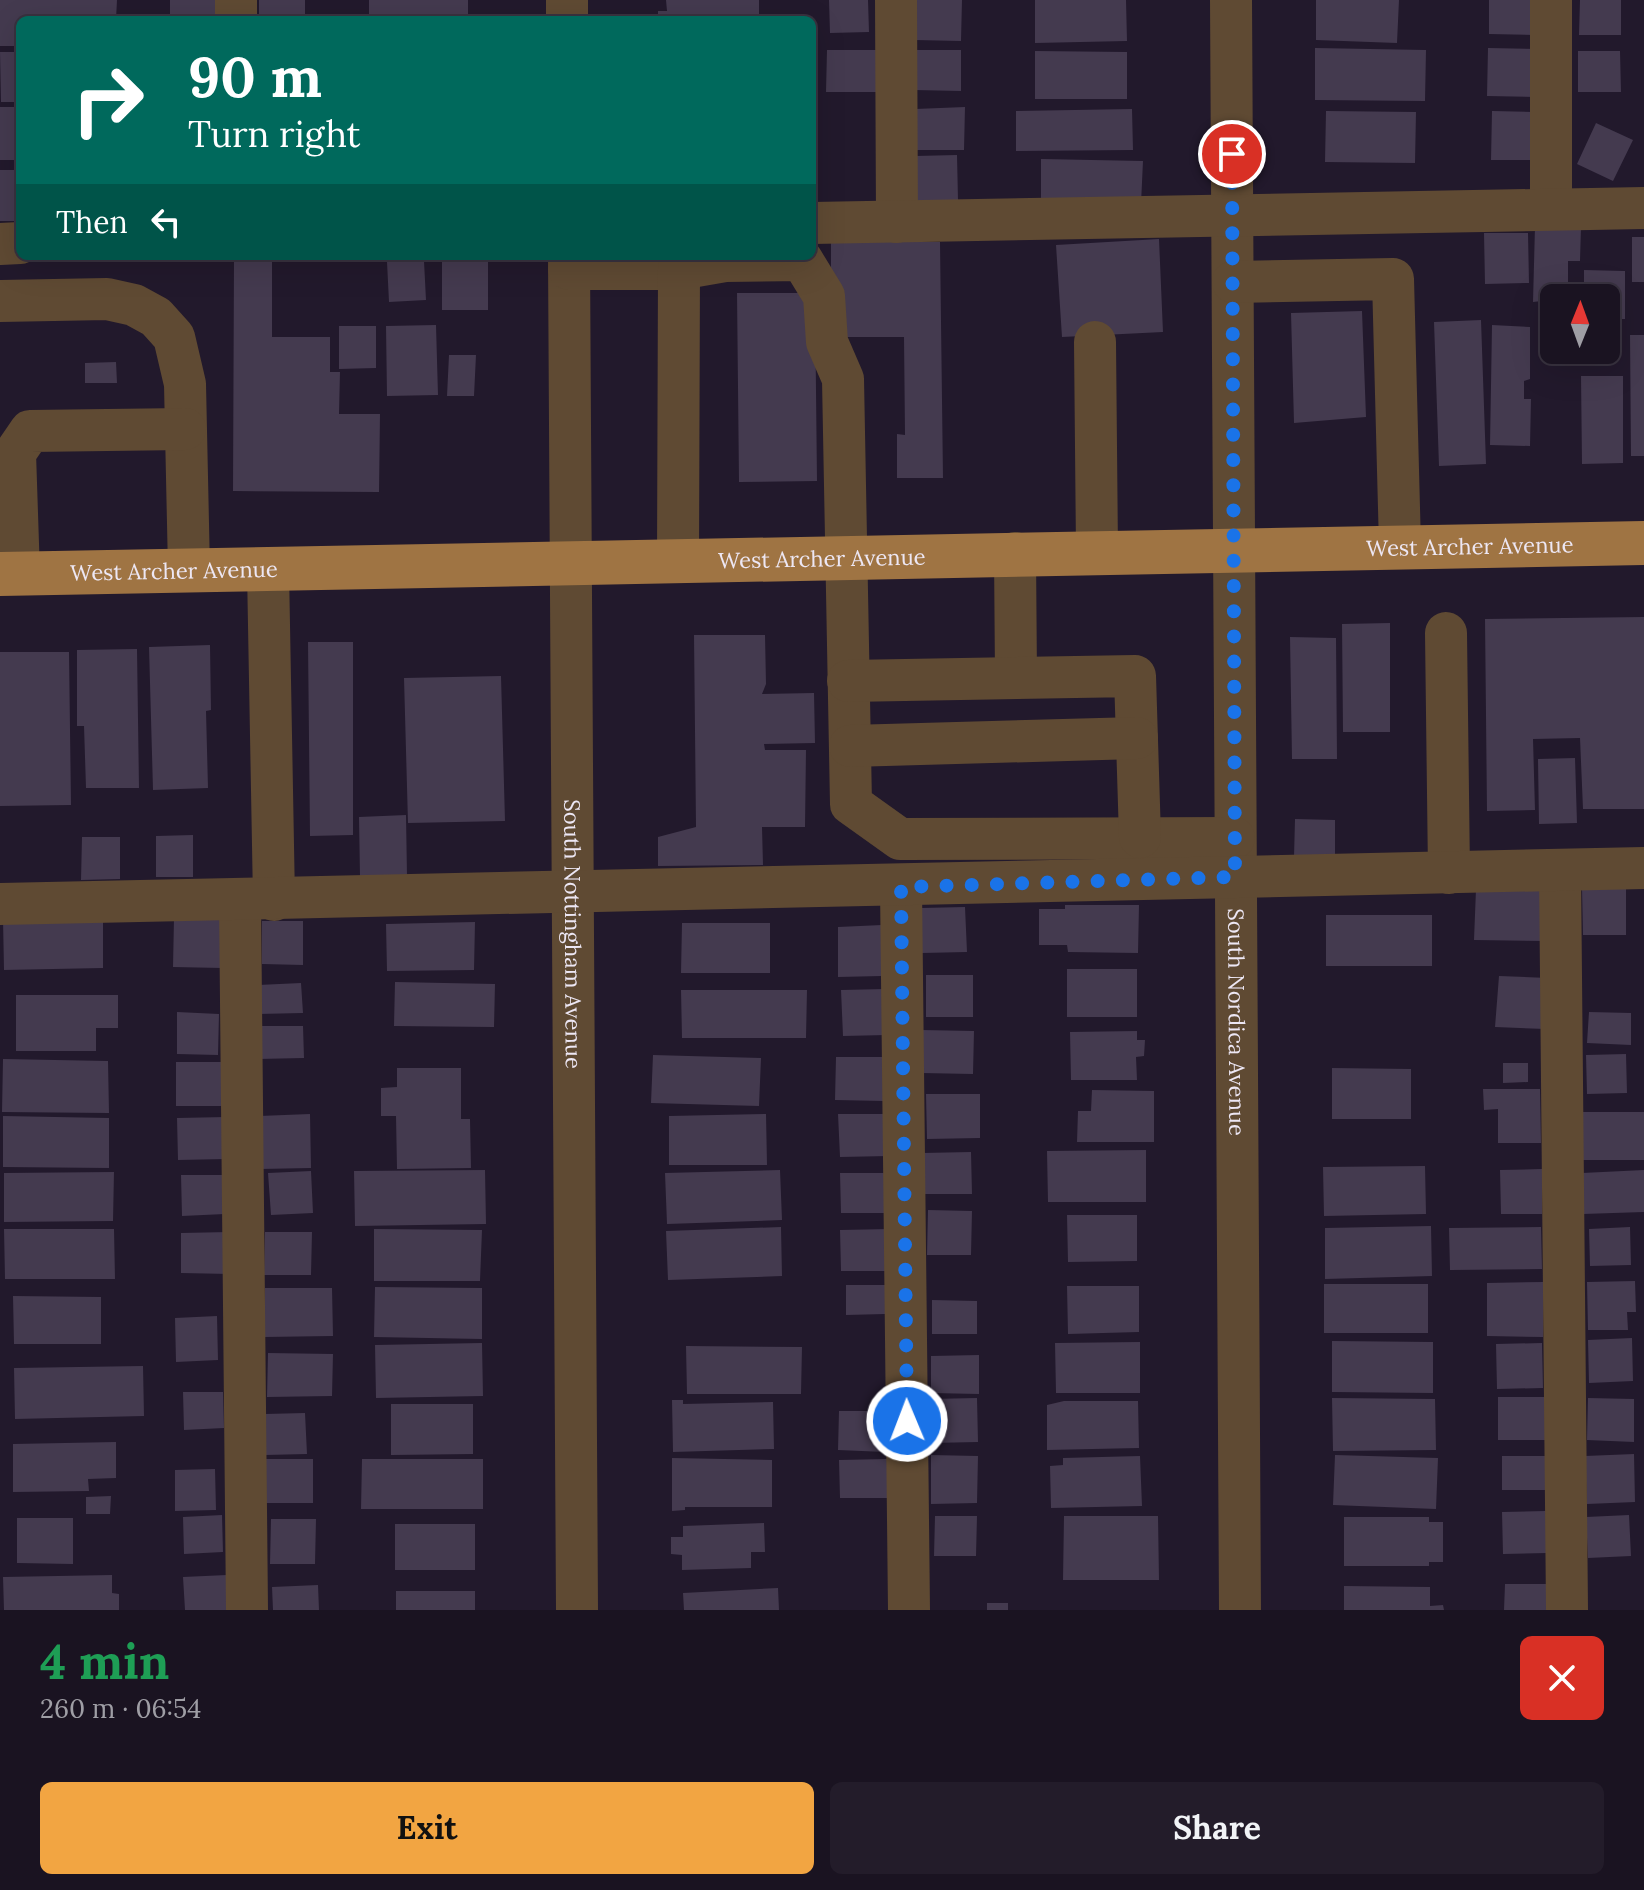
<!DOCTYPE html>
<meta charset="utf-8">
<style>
body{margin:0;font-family:Lora,serif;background:#231c2a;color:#f1f3f6;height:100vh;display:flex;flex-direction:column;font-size:30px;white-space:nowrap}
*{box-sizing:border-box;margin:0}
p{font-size:26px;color:#9f9ea5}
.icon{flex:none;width:44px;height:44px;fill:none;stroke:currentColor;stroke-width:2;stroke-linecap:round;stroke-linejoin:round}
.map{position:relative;height:1610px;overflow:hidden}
.side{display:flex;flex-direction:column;background:#1a1321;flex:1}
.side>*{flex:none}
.guide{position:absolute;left:16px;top:16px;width:800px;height:244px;border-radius:12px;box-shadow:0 8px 32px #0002,0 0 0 2px #38323f;background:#00695c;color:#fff;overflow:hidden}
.needle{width:52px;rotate:1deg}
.fabs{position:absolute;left:1540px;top:284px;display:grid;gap:16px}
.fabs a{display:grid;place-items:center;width:80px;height:80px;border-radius:12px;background:#1a1321;box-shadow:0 8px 32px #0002,0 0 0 2px #38323f;font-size:40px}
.pin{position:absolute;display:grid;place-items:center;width:68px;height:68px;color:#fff;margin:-34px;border:4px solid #fff;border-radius:50%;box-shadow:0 2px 8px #0007}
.me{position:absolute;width:88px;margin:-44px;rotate:359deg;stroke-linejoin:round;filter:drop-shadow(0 0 6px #0008)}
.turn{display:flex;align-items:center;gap:28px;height:168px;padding:0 40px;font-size:36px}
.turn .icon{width:104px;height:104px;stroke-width:2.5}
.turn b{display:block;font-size:56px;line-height:68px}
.then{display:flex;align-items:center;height:76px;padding:0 40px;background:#0003;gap:16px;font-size:30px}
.round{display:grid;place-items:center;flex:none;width:84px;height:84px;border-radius:12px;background:#231c2a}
.headline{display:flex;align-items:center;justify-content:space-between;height:136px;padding:0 40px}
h1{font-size:48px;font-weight:700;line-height:60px;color:#1e9e55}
.action{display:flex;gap:16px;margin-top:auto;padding:16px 40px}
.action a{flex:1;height:92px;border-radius:12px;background:#f2a542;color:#111;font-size:32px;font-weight:700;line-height:92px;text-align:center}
.action a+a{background:#231c2a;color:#f1f3f6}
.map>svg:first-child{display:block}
.building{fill:#443a4f}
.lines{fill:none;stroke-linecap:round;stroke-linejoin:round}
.minor{stroke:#5f4a33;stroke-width:42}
.major{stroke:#9f7443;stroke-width:44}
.route{stroke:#1a73e8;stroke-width:14;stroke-dasharray:0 25.2}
.labels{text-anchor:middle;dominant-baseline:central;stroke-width:8;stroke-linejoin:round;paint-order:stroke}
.street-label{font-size:22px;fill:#ede7f4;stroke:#22192c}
</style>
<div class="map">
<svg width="1644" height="1610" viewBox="0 0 1644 1610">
<rect width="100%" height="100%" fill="#22192c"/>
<path class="building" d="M0,0H117L116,20H20V46H0Z
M170,0H215V20H170Z
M259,0H305V20H259Z
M369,0H468V20H369Z
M666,0H759V20H658V11H667Z
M829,0H868L869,32L830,33Z
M917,0H962L961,41L915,40Z
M1035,0H1126L1127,41L1035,43Z
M1316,0H1399L1397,43L1316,40Z
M1489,0H1534L1535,35L1489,34Z
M1580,0H1621V35H1579Z
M1315,48L1426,50L1425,101L1315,100Z
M1488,48L1539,49L1537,97L1487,96Z
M827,50H876V92H826Z
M914,50H961V91L914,90Z
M1035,51L1127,52V99H1035Z
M1578,51H1620L1621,92H1578Z
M0,52H20V102H1Z
M0,107H20V160H0Z
M965,107L964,150H915V109Z
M1132,109L1133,150L1016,151V111Z
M1326,111L1416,112L1415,163L1325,162Z
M1492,111L1533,112L1532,160H1491Z
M1596,123L1633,140L1613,181L1577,164Z
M957,155L958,200L917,201L915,156Z
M1041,159L1143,161L1141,204L1041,201Z
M0,170H20V221H0Z
M1535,226L1581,227L1580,261H1568V298L1533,302Z
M1484,233H1528L1529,283L1485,284Z
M1632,237H1644V282H1632Z
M1159,239L1163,332L1062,337L1056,245Z
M831,242H940L943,478H897V434L905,435L904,337H838L831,294Z
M442,256H488V310H442Z
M234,257H272V337H330V372H340L339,414H380L379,492L233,491Z
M424,261L426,300L389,302L387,262Z
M1584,270L1625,271V319H1606V298H1584Z
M737,293H809L815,299L817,481L739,482Z
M1362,311L1366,417L1294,423L1291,313Z
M1481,320L1486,464L1439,466L1434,322Z
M436,325L438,395L387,396L386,326Z
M1492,325L1530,327V379L1524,381V399H1531L1530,446L1490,445Z
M339,326H376V368L339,369Z
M1630,335H1644V456H1631Z
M449,355H476L474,396H447Z
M116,362L117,383H85V363Z
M1581,376H1623V463L1582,464Z
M1644,617V809H1583L1580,738L1533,739L1535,810L1487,811L1485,619Z
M1390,623V732H1343L1342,624Z
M694,635H765L766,684L762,694L814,693L815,743L764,744L765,750H806L805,827H762L763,865L658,866V837L696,827Z
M1290,637L1336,638L1337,759H1292Z
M308,642H353V835L310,836Z
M210,645L211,710L206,711L208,788L153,790L149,647Z
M137,649L139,788H86L84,726H77V650Z
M0,652H69L71,805L0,806Z
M501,676L505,821L408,823L404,678Z
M1575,758L1577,823L1539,824L1538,759Z
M406,815L407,876L360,877L359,817Z
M1295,819L1335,820V858L1294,857Z
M193,835V877H156V836Z
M82,837H120V879L81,880Z
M1582,888H1626V935H1583Z
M1476,889L1546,890V941L1474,940Z
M1065,905H1139L1138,953L1068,952L1067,945H1039V909H1065Z
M965,907L967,952L922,953L921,908Z
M1326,915H1432V966H1326Z
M103,917V968L4,970L3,919Z
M174,918L224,919L222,968L173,967Z
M262,921H303V965L262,964Z
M475,922L474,970L387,971L386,924Z
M682,923H770V973H681Z
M882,925V976L838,977V927Z
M1067,969H1137V1017H1067Z
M926,975H973V1017H926Z
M1499,976L1548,978L1546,1029L1495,1027Z
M395,982L495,984L494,1027L394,1026Z
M301,983L303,1013L258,1014V985Z
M886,989L887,1035L843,1036L841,990Z
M681,990H807L806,1038H682Z
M16,995H118V1028H96V1051H16Z
M177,1012L219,1014L218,1055L177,1054Z
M1589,1012L1631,1013V1045L1587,1043Z
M257,1026H303L304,1058L258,1059Z
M921,1030L974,1031L973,1074L921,1073Z
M1137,1031V1040H1145L1144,1056L1136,1057L1137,1080H1071L1070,1032Z
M1626,1054L1627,1093L1587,1094L1586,1055Z
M653,1055L761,1058L759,1106L651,1103Z
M836,1057H885L884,1101L835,1100Z
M3,1059L108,1061L109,1113L2,1112Z
M176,1062H222L223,1106H176Z
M1503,1063H1528V1082L1503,1083Z
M397,1068H461V1119H470L471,1168L397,1169L396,1116H381V1088L397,1087Z
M1332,1068L1411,1069V1119H1332Z
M1483,1089H1540L1541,1143H1498V1109L1484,1110Z
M1092,1090L1154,1091V1142H1077L1078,1111H1091Z
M926,1094H980V1138L927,1139Z
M1580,1112H1644V1160H1581Z
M310,1114L311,1168L260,1169L259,1116Z
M766,1114L767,1165H669V1116Z
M838,1114H888L889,1156L840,1157Z
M3,1116L109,1118V1168L3,1167Z
M226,1117V1159L178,1160L177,1118Z
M1146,1150V1202H1048L1047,1151Z
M971,1152L972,1194H922V1153Z
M1425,1166L1426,1214L1324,1216L1323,1167Z
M1542,1169V1214H1501L1500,1170Z
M485,1170L486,1224L355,1226L354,1171Z
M780,1170L782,1220L667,1224L665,1173Z
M1644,1170V1212L1583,1214L1582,1173Z
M311,1171L313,1213L271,1215L268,1173Z
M114,1172L113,1221L4,1222V1173Z
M840,1173H888L889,1213H841Z
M181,1175H224L225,1214L182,1216Z
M928,1210L972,1211L971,1255H927Z
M1067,1215H1137V1261L1068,1262Z
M1431,1226L1432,1276L1325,1279V1228Z
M781,1227L782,1276L668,1280L666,1231Z
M1541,1227L1542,1269L1450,1270L1449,1228Z
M1630,1227L1631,1265L1590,1266L1589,1229Z
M4,1229H114L115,1279H5Z
M374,1229L482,1230L480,1281H374Z
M890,1229V1271H841L840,1230Z
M229,1232L230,1274L181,1273V1233Z
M265,1232H312L311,1275H264Z
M1635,1281L1636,1312H1627L1628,1330H1588L1587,1282Z
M1544,1282L1543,1337L1487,1336V1283Z
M1324,1284H1428V1333H1324Z
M846,1285H885V1314L846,1315Z
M1067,1286H1139V1332L1068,1334Z
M375,1287L482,1288V1339L374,1337Z
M265,1288H332L333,1336L264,1337Z
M13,1296L101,1297V1344H14Z
M932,1300L977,1301V1334H932Z
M217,1316L218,1360L176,1362L175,1318Z
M1632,1338L1633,1381L1589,1383L1588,1340Z
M1332,1341L1433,1342V1393L1332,1392Z
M1140,1342V1393H1056L1055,1343Z
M482,1343L483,1396L376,1398L375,1345Z
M1542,1343L1543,1388L1497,1389L1496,1344Z
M686,1346L802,1347L801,1394H687Z
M268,1353L333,1354L332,1396L267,1397Z
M979,1355V1394L931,1393V1356Z
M143,1366L144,1416L15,1419L14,1368Z
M183,1392H223L224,1428L184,1430Z
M1498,1397H1546L1547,1440H1498Z
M977,1398L978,1442L931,1443L930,1399Z
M1332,1398L1435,1399L1436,1450L1333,1451Z
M1588,1398L1634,1399V1442L1587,1440Z
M672,1400H683V1404L773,1402L774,1449L673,1452Z
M1064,1401H1138L1139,1448L1047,1450V1405Z
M391,1404H473V1454L391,1455Z
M839,1411H886L885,1452L838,1450Z
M305,1413L307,1454L265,1455V1414Z
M116,1442V1478L88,1479L89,1491L13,1492V1444Z
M1634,1454L1635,1502L1587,1504L1585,1456Z
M931,1455L978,1456L977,1503L931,1504Z
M1335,1455L1438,1458L1436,1509L1333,1505Z
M1140,1456L1142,1506L1051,1508L1050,1466L1063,1465V1458Z
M1502,1456H1546V1490H1502Z
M672,1458L772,1460V1507H685V1510L672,1511Z
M264,1459H313V1503H264Z
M362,1459H483V1509H361Z
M887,1459L889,1498H840L839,1460Z
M215,1469L216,1510L175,1511V1470Z
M111,1496L110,1514H86V1497Z
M1546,1511L1547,1553L1503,1554L1502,1512Z
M222,1515L223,1552L184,1554L183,1517Z
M1629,1515L1631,1556L1588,1558L1586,1517Z
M935,1516H977L976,1556H934Z
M1064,1516H1158L1159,1580H1063Z
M1344,1517H1429V1522H1443V1562H1429V1566H1344Z
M17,1518H73V1564L17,1563Z
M271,1519H316L315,1564H270Z
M764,1523L765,1552H751V1568L682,1570V1555L671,1554V1537H683V1526Z
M395,1524H475V1570H395Z
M112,1575V1593L119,1594V1610H4L3,1577Z
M227,1575L229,1610H185L183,1577Z
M1505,1584H1547V1610H1504Z
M318,1585L319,1610H273L272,1587Z
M1344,1586L1430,1587V1606L1443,1605L1444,1610H1344Z
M778,1588L779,1610H684L683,1593Z
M396,1591H475V1610H396Z
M987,1603H1008V1610H987Z"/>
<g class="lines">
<g class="minor">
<path d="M236,0V20"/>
<path d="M567,0V20"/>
<path d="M896,0L897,222"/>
<path id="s1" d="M1231,0L1240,1610"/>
<path d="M1551,209V0"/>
<path d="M812,223L1644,208"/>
<path d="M0,244L20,243"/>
<path id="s2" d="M569,256L577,1610"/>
<path d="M569,269H679"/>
<path d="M1233,282L1393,279L1400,546"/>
<path d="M0,301L107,299L134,305L156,317L174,337L185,384L189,570"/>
<path d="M1095,342L1097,551"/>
<path d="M1015,553L1016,678"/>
<path d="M678,561L679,269L725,261L802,260L824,296L827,342L843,379L851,804L900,839L1234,838"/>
<path d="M268,570L274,900"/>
<path d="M19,574L15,453L30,431L185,429"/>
<path d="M1446,633L1449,873"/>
<path d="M848,681L1135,676L1140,837"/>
<path d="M850,746L1137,738"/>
<path d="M1560,870L1567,1610"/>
<path d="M901,887L909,1610"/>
<path d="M240,900L247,1610"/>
<path d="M0,904L1644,868"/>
</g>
<path class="major" id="s3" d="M0,574L1644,543"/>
</g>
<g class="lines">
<path class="route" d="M907,1421L901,887L1235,877L1232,154"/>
</g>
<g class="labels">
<g class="street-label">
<text stroke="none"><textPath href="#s3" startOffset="1470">West Archer Avenue</textPath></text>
<text stroke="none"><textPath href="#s3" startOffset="822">West Archer Avenue</textPath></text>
<text stroke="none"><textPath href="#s3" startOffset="174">West Archer Avenue</textPath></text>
<text stroke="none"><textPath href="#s2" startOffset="678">South Nottingham Avenue</textPath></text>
<text stroke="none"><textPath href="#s1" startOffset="1022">South Nordica Avenue</textPath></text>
</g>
</g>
</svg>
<div class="fabs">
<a><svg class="needle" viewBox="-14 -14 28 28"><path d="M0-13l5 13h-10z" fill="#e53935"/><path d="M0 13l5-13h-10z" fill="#9f9ea5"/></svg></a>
</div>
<div class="pin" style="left:1232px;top:154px;background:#d93025"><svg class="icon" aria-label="arrive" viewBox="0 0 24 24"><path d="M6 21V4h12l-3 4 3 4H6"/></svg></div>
<svg class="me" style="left:907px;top:1421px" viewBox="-20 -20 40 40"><circle r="17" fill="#1a73e8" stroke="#fff" stroke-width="3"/><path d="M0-11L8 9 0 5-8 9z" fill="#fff"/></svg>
<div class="guide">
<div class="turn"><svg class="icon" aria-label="right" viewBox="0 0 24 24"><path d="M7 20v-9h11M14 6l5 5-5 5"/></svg><div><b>90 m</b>Turn right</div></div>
<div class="then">Then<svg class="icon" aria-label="left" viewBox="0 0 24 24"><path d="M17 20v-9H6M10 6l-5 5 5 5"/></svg></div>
</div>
</div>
<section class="side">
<div class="headline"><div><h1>4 min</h1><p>260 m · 06:54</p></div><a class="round" style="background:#d93025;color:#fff"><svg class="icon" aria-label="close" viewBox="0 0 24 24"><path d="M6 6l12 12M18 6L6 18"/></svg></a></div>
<div class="action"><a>Exit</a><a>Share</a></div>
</section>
